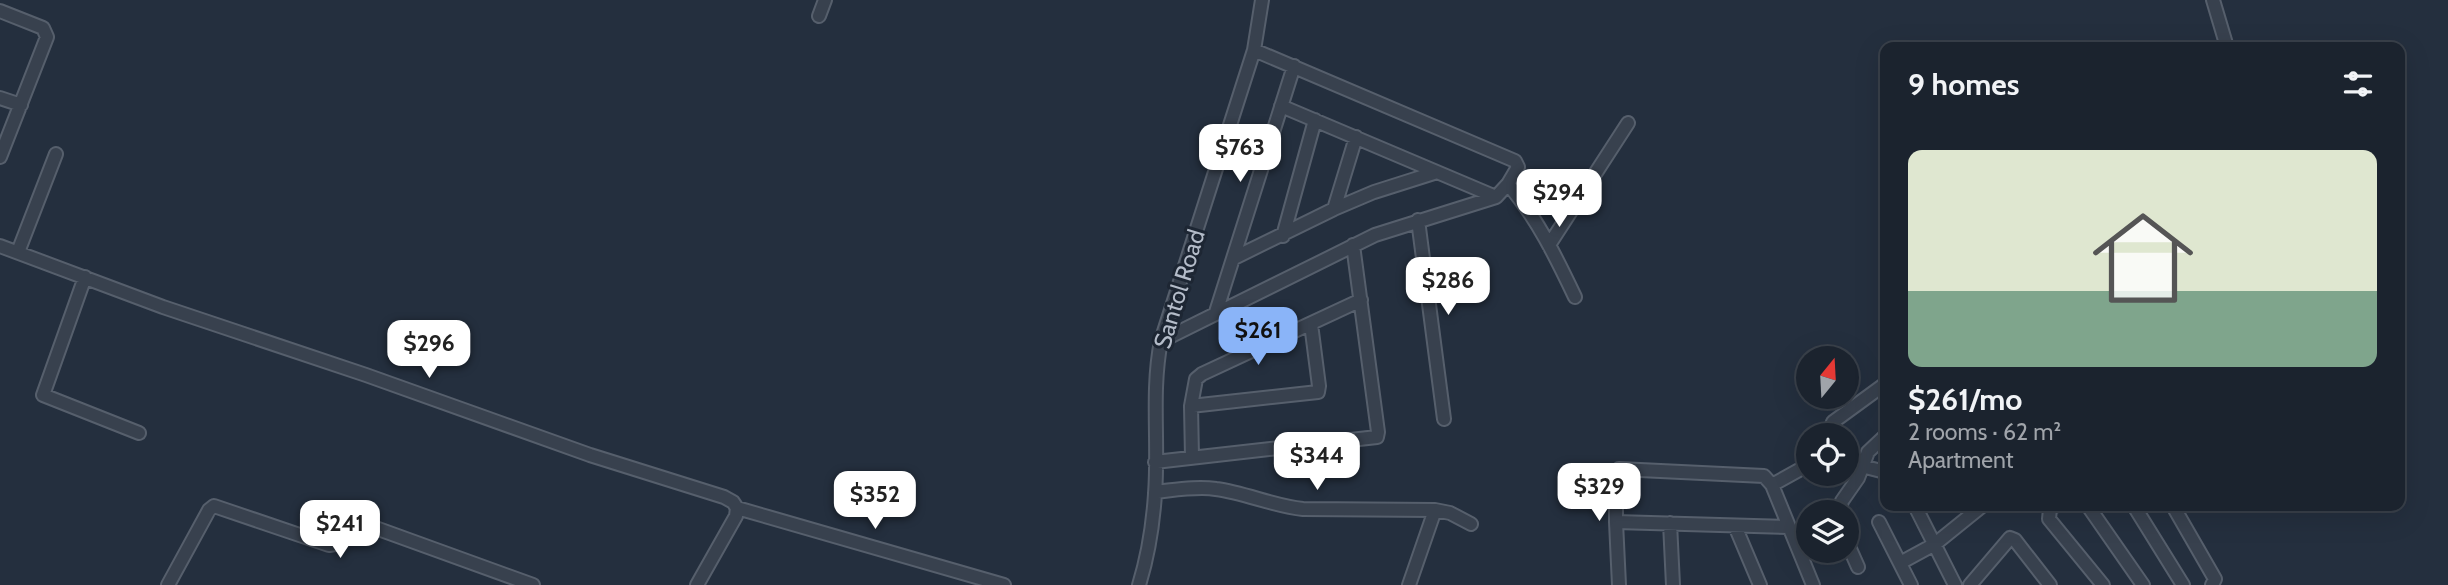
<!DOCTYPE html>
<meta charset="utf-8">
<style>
:root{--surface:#1b232e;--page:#282f3a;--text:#f1f3f6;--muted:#a0a4aa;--line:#39404a;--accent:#8ab4f8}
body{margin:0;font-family:Cabin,sans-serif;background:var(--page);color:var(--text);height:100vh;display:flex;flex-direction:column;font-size:26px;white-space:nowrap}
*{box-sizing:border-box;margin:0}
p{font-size:23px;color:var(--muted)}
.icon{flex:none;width:38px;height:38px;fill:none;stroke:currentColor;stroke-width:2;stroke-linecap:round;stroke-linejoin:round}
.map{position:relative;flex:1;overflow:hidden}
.details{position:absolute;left:1880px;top:42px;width:525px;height:469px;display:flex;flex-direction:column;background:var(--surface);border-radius:14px;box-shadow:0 7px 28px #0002,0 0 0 2px var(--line)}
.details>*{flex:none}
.needle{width:46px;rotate:18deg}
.fabs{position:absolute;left:1796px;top:346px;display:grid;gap:14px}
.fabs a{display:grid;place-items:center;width:63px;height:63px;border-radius:50%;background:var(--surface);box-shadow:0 7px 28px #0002,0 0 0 2px var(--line);font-size:35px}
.price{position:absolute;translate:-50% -60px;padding:0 16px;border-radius:14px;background:#fff;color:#222;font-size:23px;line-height:46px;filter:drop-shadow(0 2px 4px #0008)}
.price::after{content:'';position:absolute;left:50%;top:42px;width:21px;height:16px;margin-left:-10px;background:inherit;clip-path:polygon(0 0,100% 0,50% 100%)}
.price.current{background:var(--accent);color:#111}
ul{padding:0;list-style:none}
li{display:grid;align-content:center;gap:14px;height:371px;padding:0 28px}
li+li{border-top:2px solid var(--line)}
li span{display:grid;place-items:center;height:217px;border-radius:14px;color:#555}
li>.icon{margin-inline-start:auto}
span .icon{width:126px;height:126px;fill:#fffc;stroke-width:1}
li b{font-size:30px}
h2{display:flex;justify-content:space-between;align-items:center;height:84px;padding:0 28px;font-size:30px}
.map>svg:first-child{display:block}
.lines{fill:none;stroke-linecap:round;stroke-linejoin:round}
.minor-casing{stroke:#565f6c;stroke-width:16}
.minor{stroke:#38414e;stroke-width:12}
.labels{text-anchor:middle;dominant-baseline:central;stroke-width:6;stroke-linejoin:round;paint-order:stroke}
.street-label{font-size:24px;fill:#b4bcc9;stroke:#1d2633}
</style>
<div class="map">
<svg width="2448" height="585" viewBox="0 0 2448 585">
<rect width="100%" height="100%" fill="#242f3e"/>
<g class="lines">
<defs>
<path id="minor" d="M2213,0L2227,47
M0,11L43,28L47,37L0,157
M819,16L825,0
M0,98L21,105
M1281,106L1496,197
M1508,184C1537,218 1556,257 1575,297
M1334,209L1356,137
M1418,220L1444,419
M1283,236L1315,120
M1549,245L1628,123
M0,246L163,307L366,375L590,455L724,497L733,502L737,508L736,516L697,585
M18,252L56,154
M1234,258L1334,209L1374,192L1437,172
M85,277L43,395L139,433
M1216,312L1294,66
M1161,341L1375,235L1496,197L1508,184L1518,167L1515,161L1254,50
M1191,406L1318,392L1319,386L1311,324
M1829,436L1833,422L1885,384
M1192,457L1191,406L1196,379L1202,374L1361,300
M1155,462L1377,437L1378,432L1353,245
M1846,462L1885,472
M1772,485L1808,465
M1155,492C1175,490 1197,486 1216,489C1246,493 1273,506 1303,509L1435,510L1450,513L1471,524
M1915,506L1955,585
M2055,506L2050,509L2049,519L2103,585
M2088,506L2143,585
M2134,506L2183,585
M2173,506L2215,579L2212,585
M737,508L1004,585
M1839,513L1842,501L1858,478L1868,452L1885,436
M1616,522L1788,527
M1879,522L1911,585
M1670,523L1673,585
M1735,526L1760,585
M1846,540L1858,567
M1900,563L1935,544L1982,506
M168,585L209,510L214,506L329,545L335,544L348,523L359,522L533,585
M1139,585C1148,556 1153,524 1155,494C1159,442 1151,392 1161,341L1254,50L1262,0
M1409,585L1435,510
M1619,585L1616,522V472L1619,469L1764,476L1772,485L1813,585
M1970,585L2010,538L2015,540L2050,585"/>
</defs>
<use href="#minor" class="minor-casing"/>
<use href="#minor" class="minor"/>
</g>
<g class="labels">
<g class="street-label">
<text transform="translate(1179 289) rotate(-73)">Santol Road</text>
</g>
</g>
</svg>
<div class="fabs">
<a><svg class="needle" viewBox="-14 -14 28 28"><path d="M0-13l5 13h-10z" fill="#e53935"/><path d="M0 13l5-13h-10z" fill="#a0a4aa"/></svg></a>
<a><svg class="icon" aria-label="locate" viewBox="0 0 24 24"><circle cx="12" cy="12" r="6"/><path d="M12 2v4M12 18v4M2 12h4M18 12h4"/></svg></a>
<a><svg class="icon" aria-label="layers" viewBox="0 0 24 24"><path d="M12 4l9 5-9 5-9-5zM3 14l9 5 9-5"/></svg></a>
</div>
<b class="price" style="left:1240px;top:184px">$763</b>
<b class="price" style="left:1559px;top:229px">$294</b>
<b class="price" style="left:1448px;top:317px">$286</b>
<b class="price current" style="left:1258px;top:367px">$261</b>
<b class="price" style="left:429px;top:380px">$296</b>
<b class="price" style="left:1317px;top:492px">$344</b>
<b class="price" style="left:1599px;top:523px">$329</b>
<b class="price" style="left:875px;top:531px">$352</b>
<b class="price" style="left:340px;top:560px">$241</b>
<section class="details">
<h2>9 homes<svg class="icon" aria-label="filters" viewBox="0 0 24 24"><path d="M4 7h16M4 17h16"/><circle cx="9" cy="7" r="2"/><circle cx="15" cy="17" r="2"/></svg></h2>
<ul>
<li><span style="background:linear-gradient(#dfe7d0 65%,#7fa58c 0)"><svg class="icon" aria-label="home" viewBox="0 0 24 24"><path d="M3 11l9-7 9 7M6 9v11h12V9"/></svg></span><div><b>$261/mo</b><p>2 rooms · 62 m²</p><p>Apartment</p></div></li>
</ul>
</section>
</div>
